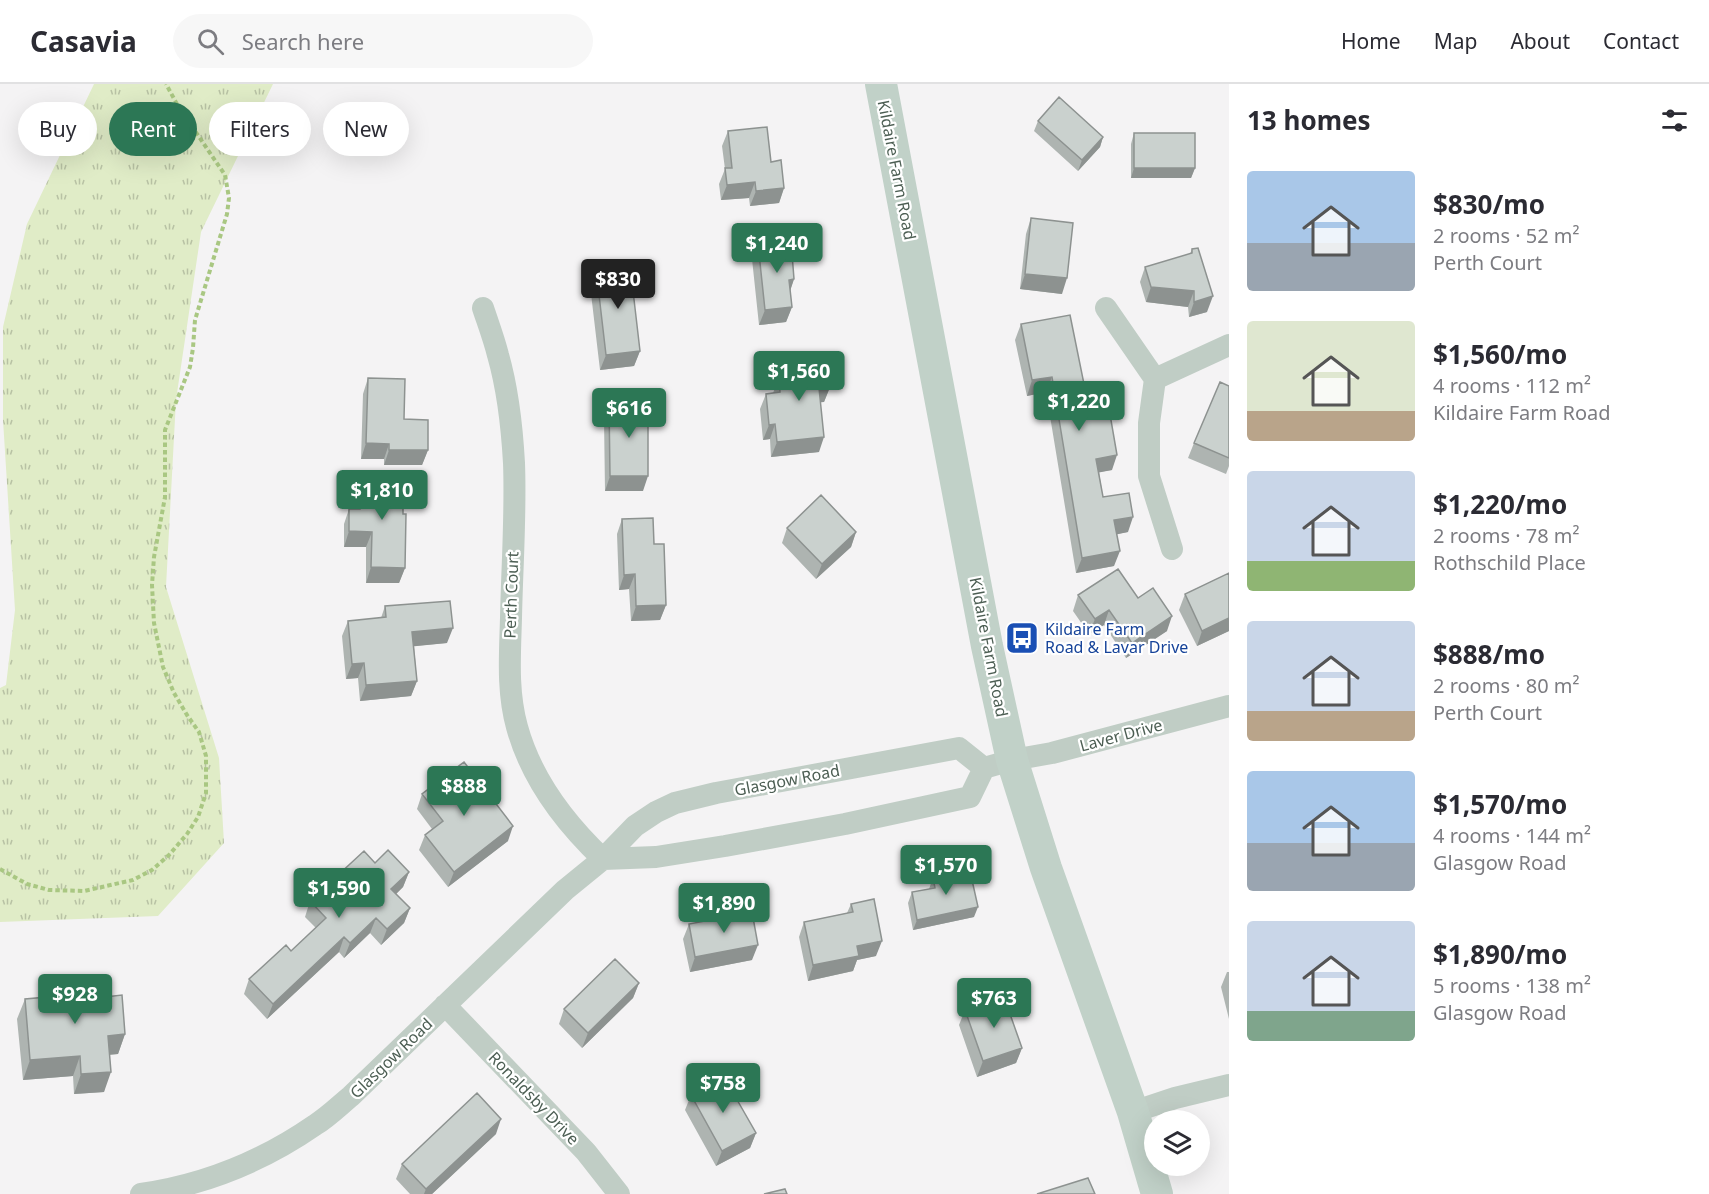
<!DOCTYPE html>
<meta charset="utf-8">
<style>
:root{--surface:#fff;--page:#f7f7f7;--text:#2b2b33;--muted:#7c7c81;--line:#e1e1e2;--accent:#2c7755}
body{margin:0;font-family:"Noto Sans",sans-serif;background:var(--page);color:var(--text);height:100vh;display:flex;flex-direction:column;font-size:22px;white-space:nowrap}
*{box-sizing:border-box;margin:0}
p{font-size:20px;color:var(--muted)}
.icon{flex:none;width:33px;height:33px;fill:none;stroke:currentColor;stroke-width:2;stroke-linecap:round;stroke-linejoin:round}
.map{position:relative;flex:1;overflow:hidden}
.panel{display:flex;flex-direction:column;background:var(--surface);width:480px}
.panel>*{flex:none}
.guide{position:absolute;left:18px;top:18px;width:570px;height:54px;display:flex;gap:12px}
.buttons{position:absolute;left:1144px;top:1026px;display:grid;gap:12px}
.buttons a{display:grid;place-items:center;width:66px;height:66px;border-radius:50%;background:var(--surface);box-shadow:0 6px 24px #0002;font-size:30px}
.price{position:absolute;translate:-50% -51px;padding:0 14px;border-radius:6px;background:var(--accent);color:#fff;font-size:20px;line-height:39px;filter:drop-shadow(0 2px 3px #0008)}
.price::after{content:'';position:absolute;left:50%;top:36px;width:18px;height:14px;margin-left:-9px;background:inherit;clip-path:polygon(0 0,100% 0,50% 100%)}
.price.active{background:#222;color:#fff}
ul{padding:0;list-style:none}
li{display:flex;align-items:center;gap:18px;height:150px;padding:0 18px}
li span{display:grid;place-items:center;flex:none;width:168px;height:120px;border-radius:6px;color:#555}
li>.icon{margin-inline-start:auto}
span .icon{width:72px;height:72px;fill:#fffc;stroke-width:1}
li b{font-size:26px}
h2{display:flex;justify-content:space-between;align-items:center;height:72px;padding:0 18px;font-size:26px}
.chip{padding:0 21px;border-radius:27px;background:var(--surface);box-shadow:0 6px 24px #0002;font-size:21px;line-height:54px}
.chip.active{background:var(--accent);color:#fff}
header{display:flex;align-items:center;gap:36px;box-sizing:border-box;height:84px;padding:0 30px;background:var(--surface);border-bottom:2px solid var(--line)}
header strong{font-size:28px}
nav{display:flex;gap:33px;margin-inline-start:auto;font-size:21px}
.search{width:420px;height:54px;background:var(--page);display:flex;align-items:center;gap:15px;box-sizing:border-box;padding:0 21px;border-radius:33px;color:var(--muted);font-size:22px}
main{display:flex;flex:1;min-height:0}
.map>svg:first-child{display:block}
.grass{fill:url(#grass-tufts)}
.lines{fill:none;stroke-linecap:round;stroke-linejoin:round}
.path{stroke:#a9c782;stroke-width:4;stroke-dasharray:4.5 3;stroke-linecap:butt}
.street{stroke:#c0cdc5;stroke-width:22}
.secondary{stroke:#c1d1c8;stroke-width:32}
.wall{fill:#aeb4b1}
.shaded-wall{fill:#8d9290}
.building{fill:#cad1ce;stroke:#8d9290;stroke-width:1.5}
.labels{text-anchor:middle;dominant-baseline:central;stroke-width:4.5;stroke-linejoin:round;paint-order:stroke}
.street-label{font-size:16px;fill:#4c5e53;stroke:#fff}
.transit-label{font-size:16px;fill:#164399;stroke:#fff;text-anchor:start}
</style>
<header>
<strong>Casavia</strong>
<div class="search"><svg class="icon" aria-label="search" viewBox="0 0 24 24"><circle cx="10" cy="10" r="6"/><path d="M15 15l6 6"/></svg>Search here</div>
<nav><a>Home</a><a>Map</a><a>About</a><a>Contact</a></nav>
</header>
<main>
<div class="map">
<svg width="1229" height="1110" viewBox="0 0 1229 1110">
<defs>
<pattern id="grass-tufts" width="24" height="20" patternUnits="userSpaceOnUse" patternTransform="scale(1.5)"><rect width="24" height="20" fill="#e0ecc7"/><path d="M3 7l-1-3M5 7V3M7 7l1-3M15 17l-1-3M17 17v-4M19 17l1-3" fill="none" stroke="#b8c2a4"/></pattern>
</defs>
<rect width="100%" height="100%" fill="#f4f3f4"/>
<path class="grass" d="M94,0H273L201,148L176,316L166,503L219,674L224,759L158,832L0,838V604L6,601L15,526L3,336V243L27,140Z"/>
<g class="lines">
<path class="path" d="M0,785L27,800L49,806L84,807L133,796L152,786L169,771L187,750L198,733L206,709V672L199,648L187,631L174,609L163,583L154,539L152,501L154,473L165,413V346L190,283L193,264L195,236L227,130L229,114L225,91L178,22L166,0"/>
<path class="street" d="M483,224C488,239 494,255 498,271C508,306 512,343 514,379C516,431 512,483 511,534C510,571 507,607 517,643C531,694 565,739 603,775
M1106,224L1155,295
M1172,465L1149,392V339L1155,295L1229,261
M603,775L656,773L725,762L845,740L970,713L984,684L1012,676L1052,669L1229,622
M445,921L586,1068L619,1110
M1133,1028L1175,1014L1229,1001
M141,1110C204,1101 263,1077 315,1041C328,1033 339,1022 351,1012L565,806L603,775L635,742L656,728L675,719L716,709L959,664L984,684"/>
<path class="secondary" d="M881,0L987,562L1012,676L1046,784L1133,1028L1157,1110"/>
</g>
<path class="wall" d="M1038,37L1103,53L1100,63L1078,87L1034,47Z
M728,47L771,78L784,104L779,119L750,122L749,114L721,116L719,100L725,85L722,62Z
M1134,49L1195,84L1191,94H1131V60Z
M1031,134L1062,210L1020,205L1026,150Z
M758,160L794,195L790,207L792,223L786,238L759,241L752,175Z
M1192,165L1207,228L1189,233L1188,223L1146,218L1140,198L1145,183L1190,170Z
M596,185L640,267L634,282L600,286L590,201Z
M1021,240L1086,310L1112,386L1099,388L1103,413L1128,448L1117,450L1114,482L1076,489L1046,308L1027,312L1015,256Z
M791,279L830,303L824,318H820L819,368L771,373L770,355L763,356L760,325L766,310L773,309L779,294H786Z
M368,294L404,335L428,366L422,381H384V375H361L363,310Z
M1229,302V382L1226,390L1188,374L1194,359Z
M609,319L643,407H605L604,334Z
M360,396L403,430L405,484L399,499H366V463H344V440L349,425H354L355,411Z
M622,435L654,460L666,521L660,536L631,537L629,505L619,506L617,450Z
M787,444L856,448L851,463L816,495L782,459Z
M1229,489V547L1197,562L1179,526L1185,510Z
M1078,511L1167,547L1126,574L1104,541L1089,550L1073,527Z
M385,522L447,559L414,562L417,597L411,612L360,617L358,594L346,595L342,552L348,537L381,534Z
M422,710L508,757L448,803L419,766L425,751L432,745L417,725Z
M375,779L409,788L403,803L396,810L410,824L404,839L381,861L370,849L344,874L339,868L267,935L244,910L249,895L291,867L316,844L305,833L310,817Z
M933,794L974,833L913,846L908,819L912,808L929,805Z
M851,820L876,872L857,876L853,887L808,897L799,853L804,838L847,829Z
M689,840L752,876L690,888L683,855Z
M1227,888H1229V935L1221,903Z
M639,899L633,914L582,964L559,940L564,925Z
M46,903L125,950L118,970L110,971L104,1008L74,1010L73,992L23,996L17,935L25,915L42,914Z
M965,926L1022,964L1016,979L977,993L959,941Z
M691,1011L756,1049L750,1064L716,1082L685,1026Z
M496,1050L432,1110H410L396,1095L402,1080Z"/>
<path class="shaded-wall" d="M1103,53L1100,63L1078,87L1082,76Z
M1134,84H1195L1191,94H1131Z
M755,98L749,114L721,116L727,101Z
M784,104L779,119L750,122L756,107Z
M1025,190L1067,194L1062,210L1020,205Z
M794,195L789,210V196Z
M1151,203L1194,207L1188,223L1146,218Z
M1213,212L1207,228L1189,233L1194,218Z
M792,223L786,238L759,241L765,226Z
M640,267L634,282L600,286L606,271Z
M1052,293L1046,308L1027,312L1032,296Z
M830,303L824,318L813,319L819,304Z
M775,340L770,355L763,356L769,341Z
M824,353L819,368L771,373L777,358Z
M366,359L389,360L384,375H361Z
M389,366H428L422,381H384Z
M1117,371L1112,386L1091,390L1096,375Z
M610,392H648L643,407H605Z
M1133,433L1128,448L1109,452L1114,436Z
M349,447L372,448L366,463H344Z
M856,448L851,463L816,495L822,480Z
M1120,467L1114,482L1076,489L1082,474Z
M371,483L405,484L399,499H366Z
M635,490L629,505L619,506L624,491Z
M666,521L660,536L631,537L636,522Z
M1109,526L1104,541L1089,550L1095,535Z
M1172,532L1167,547L1126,574L1132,559Z
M1229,534V547L1197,562L1202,547Z
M453,544L447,559L407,563L412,548Z
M364,579L358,594L346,595L352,580Z
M417,597L411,612L360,617L366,601Z
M513,742L508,757L448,803L454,788Z
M409,788L403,803L386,820L391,805Z
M978,823L974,833L913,846L917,836Z
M410,824L404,839L381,861L387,845Z
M376,834L370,849L344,874L350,859Z
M344,853L339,868L267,935L273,920Z
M882,857L876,872L857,876L853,887L808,897L813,881L857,862Z
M758,861L752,876L690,888L695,873Z
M639,899L633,914L582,964L588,949Z
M125,950L118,970L101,971L108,952Z
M1022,964L1016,979L977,993L983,977Z
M80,972L73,992L23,996L30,976Z
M111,988L104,1008L74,1010L81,990Z
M501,1035L496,1050L432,1110H424L426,1105Z
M756,1049L750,1064L716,1082L722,1067Z"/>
<path class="building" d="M1059,13L1103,53L1082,76L1038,37Z
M767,43L771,78L781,76L784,104L756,107L755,98L727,101L725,84H732L728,47Z
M1134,49H1195V84H1134Z
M1031,134L1073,139L1067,194L1025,190Z
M791,157L794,195L789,196L792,223L765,226L758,160Z
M1198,164L1213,212L1194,218V207L1151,203L1145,183L1192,169V165Z
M630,181L640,267L606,271L596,185Z
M1070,231L1086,310L1106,307L1117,371L1096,375L1103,413L1129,409L1133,433L1114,436L1120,467L1082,474L1052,293L1032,296L1021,240Z
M827,275L830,303L819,304L824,353L777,358L775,340L769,341L766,310L780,308L779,294L792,293L791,279Z
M368,294L405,295L404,335L428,336V366H389V360L366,359Z
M1220,298L1229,302V374L1194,359Z
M648,318V392H610L609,319Z
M360,396H403V430H406L405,484L371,483L372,448L349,447V425H360Z
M821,411L856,448L822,480L787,444Z
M653,434L654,460H664L666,521L636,522L635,490L624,491L622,435Z
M1118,485L1138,514L1153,504L1172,532L1132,559L1109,526L1095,535L1078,511Z
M1229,489V534L1202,547L1185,510Z
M450,517L453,544L412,548L417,597L366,601L364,579L352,580L348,537L386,533L385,522Z
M464,678L513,742L454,788L425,751L443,737L422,710Z
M388,766L409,788L391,805L410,824L387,845L376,834L350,859L344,853L273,920L249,895L286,861L291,867L326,834L310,817L364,767L375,779Z
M970,787L978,823L917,836L912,808L935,804L933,794Z
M874,815L882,857L857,862L859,872L813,881L804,838L853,828L851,820Z
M752,828L758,861L695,873L689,840Z
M615,875L639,899L588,949L564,925Z
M104,898L105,913L122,911L125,950L108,952L111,988L81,990L80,972L30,976L25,915L47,913L46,903Z
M1004,913L1022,964L983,977L965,926Z
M724,993L756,1049L722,1067L691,1011Z
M477,1009L501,1035L426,1105L402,1080Z
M1088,1094L1095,1110H1037Z
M785,1105L787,1110H764Z"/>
<defs>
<symbol id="bus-square" viewBox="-11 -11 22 22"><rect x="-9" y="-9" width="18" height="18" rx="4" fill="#1a4fb4" stroke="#fff"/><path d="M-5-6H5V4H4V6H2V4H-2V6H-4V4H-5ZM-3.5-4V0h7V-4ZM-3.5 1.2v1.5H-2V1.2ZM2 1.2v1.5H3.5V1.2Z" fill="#fff"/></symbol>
</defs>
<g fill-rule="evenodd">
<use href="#bus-square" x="1003" y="535" width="38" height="38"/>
</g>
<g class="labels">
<g class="street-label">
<text transform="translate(897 86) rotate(79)">Kildaire Farm Road</text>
<text transform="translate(511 511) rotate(-88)">Perth Court</text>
<text transform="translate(989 563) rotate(79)">Kildaire Farm Road</text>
<text transform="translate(1121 651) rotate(-15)">Laver Drive</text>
<text transform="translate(787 696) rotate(-11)">Glasgow Road</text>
<text transform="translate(391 974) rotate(-44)">Glasgow Road</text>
<text transform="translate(534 1014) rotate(46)">Ronaldsby Drive</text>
</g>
<g class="transit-label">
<text x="1045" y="545">Kildaire Farm<tspan x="1045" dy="18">Road &amp; Lavar Drive</tspan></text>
</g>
</g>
</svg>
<div class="buttons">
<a><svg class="icon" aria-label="layers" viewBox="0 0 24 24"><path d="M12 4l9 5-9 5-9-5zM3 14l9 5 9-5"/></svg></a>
</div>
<b class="price" style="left:777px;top:190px">$1,240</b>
<b class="price active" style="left:618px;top:226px">$830</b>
<b class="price" style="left:799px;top:318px">$1,560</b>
<b class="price" style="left:1079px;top:348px">$1,220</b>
<b class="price" style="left:629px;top:355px">$616</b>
<b class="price" style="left:382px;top:437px">$1,810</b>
<b class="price" style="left:464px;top:733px">$888</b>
<b class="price" style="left:946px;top:812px">$1,570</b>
<b class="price" style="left:339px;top:835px">$1,590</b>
<b class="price" style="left:724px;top:850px">$1,890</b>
<b class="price" style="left:75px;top:941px">$928</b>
<b class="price" style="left:994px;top:945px">$763</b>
<b class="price" style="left:723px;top:1030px">$758</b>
<div class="guide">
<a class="chip">Buy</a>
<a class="chip active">Rent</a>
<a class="chip">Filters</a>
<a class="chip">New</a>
</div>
</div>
<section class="panel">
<h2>13 homes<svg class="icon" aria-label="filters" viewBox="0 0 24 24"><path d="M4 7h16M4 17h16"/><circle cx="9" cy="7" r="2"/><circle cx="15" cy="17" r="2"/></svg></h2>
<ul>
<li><span style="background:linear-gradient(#a9c7e8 60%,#9aa5b1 0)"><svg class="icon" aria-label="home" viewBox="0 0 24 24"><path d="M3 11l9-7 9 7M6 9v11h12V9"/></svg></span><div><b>$830/mo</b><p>2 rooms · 52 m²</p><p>Perth Court</p></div></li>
<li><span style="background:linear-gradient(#dfe7d0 75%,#b9a48a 0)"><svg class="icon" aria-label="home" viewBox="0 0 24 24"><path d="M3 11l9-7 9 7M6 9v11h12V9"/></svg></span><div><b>$1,560/mo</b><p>4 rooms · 112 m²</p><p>Kildaire Farm Road</p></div></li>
<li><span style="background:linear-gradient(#c9d6e8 75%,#8fb573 0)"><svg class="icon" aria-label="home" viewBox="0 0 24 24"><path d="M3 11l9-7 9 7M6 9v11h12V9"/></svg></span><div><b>$1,220/mo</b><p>2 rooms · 78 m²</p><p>Rothschild Place</p></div></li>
<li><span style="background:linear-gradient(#c9d6e8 75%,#b9a48a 0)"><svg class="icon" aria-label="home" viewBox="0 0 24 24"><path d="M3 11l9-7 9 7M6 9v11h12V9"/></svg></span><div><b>$888/mo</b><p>2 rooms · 80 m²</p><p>Perth Court</p></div></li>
<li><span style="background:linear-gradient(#a9c7e8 60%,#9aa5b1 0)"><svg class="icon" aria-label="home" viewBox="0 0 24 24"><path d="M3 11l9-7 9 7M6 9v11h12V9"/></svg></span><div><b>$1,570/mo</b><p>4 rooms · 144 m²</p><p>Glasgow Road</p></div></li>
<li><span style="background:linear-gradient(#c9d6e8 75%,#7fa58c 0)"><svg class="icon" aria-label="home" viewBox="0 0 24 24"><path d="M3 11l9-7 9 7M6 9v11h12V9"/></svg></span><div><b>$1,890/mo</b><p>5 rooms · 138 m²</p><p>Glasgow Road</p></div></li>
</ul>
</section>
</main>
